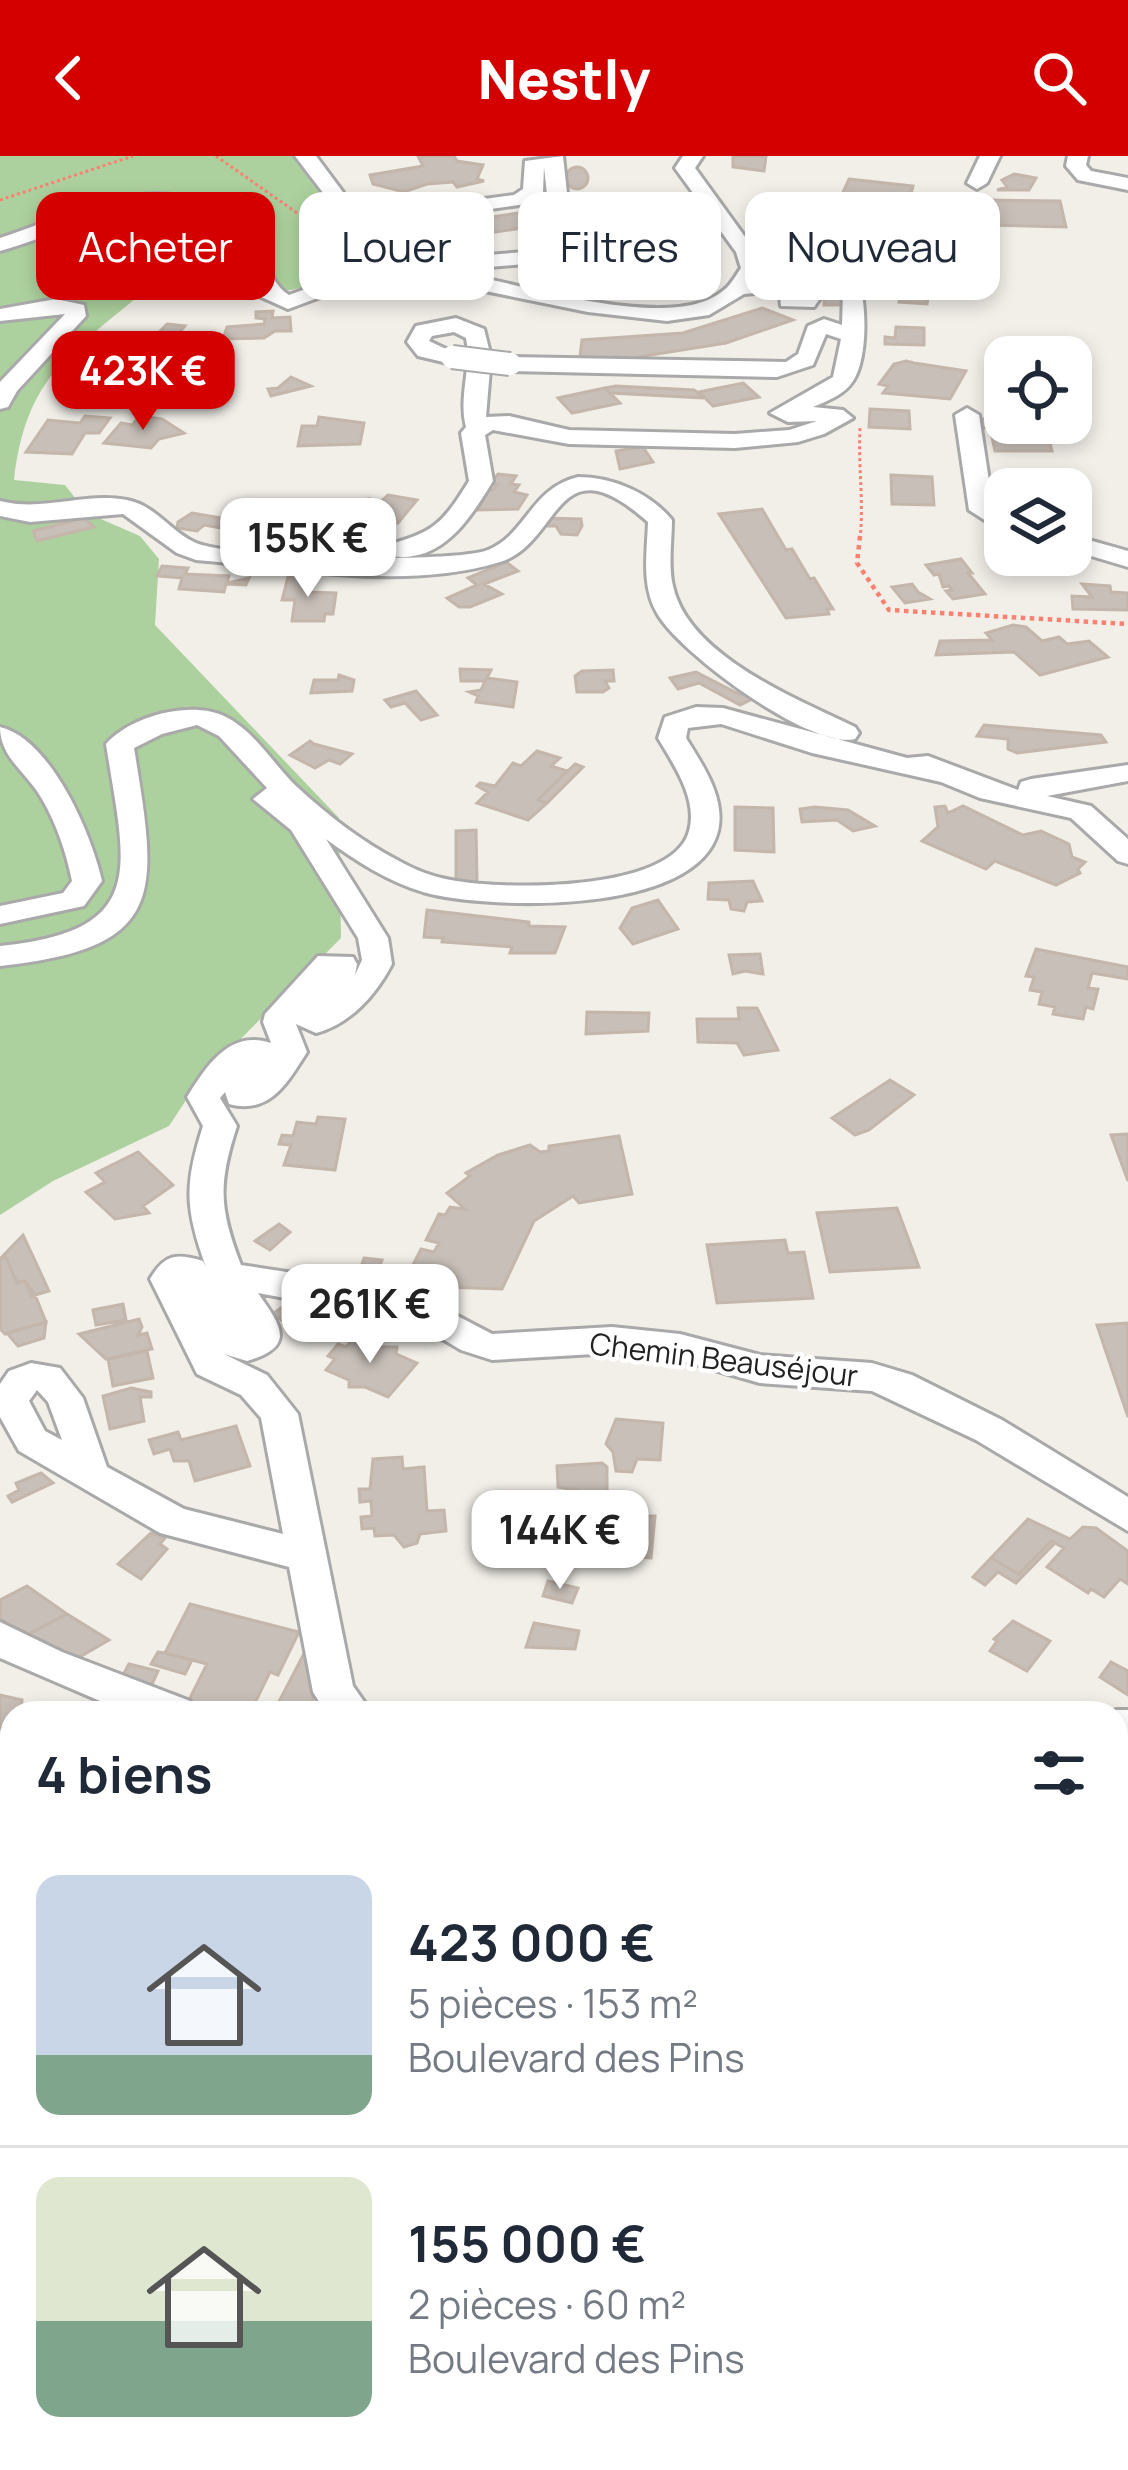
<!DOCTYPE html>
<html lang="fr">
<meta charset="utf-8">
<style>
:root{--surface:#fff;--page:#f6f6f7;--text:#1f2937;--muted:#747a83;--line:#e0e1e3;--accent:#d40000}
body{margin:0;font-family:Manrope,sans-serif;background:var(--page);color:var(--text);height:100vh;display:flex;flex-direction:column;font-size:45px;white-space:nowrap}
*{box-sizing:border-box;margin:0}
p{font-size:39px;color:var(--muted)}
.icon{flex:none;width:66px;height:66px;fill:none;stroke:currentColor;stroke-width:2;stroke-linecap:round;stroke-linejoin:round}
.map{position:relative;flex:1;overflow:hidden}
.details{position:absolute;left:0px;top:1545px;width:1128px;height:771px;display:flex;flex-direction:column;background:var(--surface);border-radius:36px 36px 0 0;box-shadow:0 6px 18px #0003}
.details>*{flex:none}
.banner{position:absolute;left:36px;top:36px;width:1056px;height:108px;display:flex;gap:24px}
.tools{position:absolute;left:984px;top:180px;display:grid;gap:24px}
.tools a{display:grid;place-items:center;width:108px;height:108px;border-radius:24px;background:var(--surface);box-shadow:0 6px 18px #0003;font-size:60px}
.price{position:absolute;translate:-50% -102px;padding:0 27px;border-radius:24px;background:#fff;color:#222;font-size:39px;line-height:78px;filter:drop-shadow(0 3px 6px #0008)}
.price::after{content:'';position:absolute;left:50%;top:72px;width:36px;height:27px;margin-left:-18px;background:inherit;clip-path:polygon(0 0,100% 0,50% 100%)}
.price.on{background:var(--accent);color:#fff}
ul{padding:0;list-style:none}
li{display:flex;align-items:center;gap:36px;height:300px;padding:0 36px}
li+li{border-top:3px solid var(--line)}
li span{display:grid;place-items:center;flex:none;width:336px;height:240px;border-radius:24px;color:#555}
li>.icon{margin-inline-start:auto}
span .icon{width:144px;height:144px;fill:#fffc;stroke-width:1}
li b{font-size:51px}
h2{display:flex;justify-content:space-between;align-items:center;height:144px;padding:0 36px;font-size:51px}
.tag{padding:0 42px;border-radius:24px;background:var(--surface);box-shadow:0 6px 18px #0003;font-size:42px;line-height:108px}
.tag.on{background:var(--accent);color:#fff}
header{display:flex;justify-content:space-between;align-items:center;height:156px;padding:0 36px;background:var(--accent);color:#fff;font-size:54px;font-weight:800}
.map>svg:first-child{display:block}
.grass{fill:#cdebb0}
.forest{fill:#add19e}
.park{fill:#c8facc}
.building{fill:#c7bfb8;stroke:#c4b6ab;stroke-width:3}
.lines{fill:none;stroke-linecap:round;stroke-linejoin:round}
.minor-casing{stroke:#a9a9a9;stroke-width:6}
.path-far2{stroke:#fa8072;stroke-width:3;stroke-dasharray:3 3;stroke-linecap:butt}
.path-far1{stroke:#fa8072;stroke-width:4.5;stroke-dasharray:4.5 4.5;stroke-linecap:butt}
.path{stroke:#fa8072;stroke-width:8;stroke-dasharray:8 8;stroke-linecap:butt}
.minor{fill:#fff;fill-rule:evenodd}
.minor-bridge-casing{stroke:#a9a9a9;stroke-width:26;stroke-linecap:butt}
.minor-bridge{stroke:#fff;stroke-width:22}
.labels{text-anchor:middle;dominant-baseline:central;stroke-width:9;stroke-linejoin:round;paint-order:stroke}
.street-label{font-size:30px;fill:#222;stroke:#fff}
</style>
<header><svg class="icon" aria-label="back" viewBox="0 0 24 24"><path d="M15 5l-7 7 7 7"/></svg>Nestly<svg class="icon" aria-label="search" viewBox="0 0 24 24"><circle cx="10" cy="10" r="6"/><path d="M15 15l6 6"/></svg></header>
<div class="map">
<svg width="1128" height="2314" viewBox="0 0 1128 2314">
<rect width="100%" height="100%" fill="#f2efe9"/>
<path class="grass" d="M413,2304H645L644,2314H417Z"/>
<path class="forest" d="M0,0H316L337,56C389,60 453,47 479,99L258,140L141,138C68,199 26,222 14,324L65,329L87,357L140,380L159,403L155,469L339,662L341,782L198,926L169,970L53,1025L0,1059Z"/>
<path class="park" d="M1128,1857V2314H644L645,2304H1116V1860Z"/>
<path class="building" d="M418,0H454L457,5L483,9L477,23L484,25L457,31L453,26L427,28L404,36L373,28L370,19L423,10Z
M766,0L764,15L733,11V0Z
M566 22a11 11 0 1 1 22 0a11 11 0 1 1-22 0Z
M1014,18L1036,22L1029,34H997L1007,31L1002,24Z
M849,23L913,30L911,38L926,39L928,49L941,53L940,59L919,56L916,68L939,66L938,72L834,68L837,54H829L831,46L838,47Z
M987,44L1060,45L1066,71L982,69Z
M544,53L559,66L490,77L479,63Z
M675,89L688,92L682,97L704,102L686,116L641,107L657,92L669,95Z
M808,91L820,118L799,120L801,116L787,92Z
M855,102L883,104L878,107L880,122H863Z
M843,122L841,149H824L825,134L831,123Z
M906,126L922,131L920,142H928L927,148L899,146L900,135L890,134L888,129Z
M762,152L793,164L726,187L638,201L637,208L580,200L582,184L683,177Z
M273,155L272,162L290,161L291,175H275L264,182L223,183L227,171L264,168L265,163L256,162V156Z
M167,168L185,170L172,185L156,184L136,200Z
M896,171L924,172V189L885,188V181L895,182Z
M136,200L152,202L196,214L178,234L116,233L127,218H120L131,214Z
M906,205L914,207L966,215L950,243L883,237L888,230L879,228L894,208Z
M291,221L311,230L271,240L268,233L278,232Z
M743,227L759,241L713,250L699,236Z
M616,230L694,234L704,242L610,237L605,232Z
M605,232L620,247L572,257L558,242Z
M870,253L909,255L910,273L869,271Z
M1000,259H1005V267H1045L1052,295H995L990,272H982L980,263H1001Z
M85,260L110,262L99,277H85L72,298L26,296L48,264L80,267Z
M140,260L162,263L184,277L159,283L151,292L104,287L121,267L132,269Z
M319,261L364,267L360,288L298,290L302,270H317Z
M643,291L653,306L620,313L616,295Z
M498,318L516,320L511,328L519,329L514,336L527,339L518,353L478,354L489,334H493L496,329L490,328Z
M891,319L932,321L934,349L892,348Z
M388,339L417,344L398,367L361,368L355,387L334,388L342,368L353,361L354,345L369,343L368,348H378Z
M762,353L786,394L792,393L810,423L814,422L833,453H827L829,458L786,462L719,358Z
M192,357L268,370L261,379L204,369L197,375L177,372L178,366Z
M84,362L94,371L37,385L33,375Z
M545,362L581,363L582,370L577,379L561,378L556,370H545Z
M961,403L972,417H968L985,438L953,443L946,435L952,434L949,430L943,431L939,418L934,419L926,409Z
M506,406L518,415L484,428L502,438L470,451H459L447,442L477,429L468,422Z
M162,410L188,412L185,418L229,420L227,427L249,422L246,429L226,428L224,436L179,433L182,422L157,420Z
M289,417H309L306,436L336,437L333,458H325L324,465H292L295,444H282Z
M912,428L918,436L930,443L905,447L892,431Z
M1082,428L1110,430L1111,436L1128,437V454L1073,453L1072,440L1092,441Z
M1013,469L1026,471L1042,485L1059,481L1067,488L1089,485L1108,501L1040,519L1014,496L936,499L940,485L992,484L986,477Z
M460,513L491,514L487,522L517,526L513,551L476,546L478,540L469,536L481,534L485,525H461Z
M613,514L614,525H605L609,532L603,536H577L575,520L582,515Z
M696,516L737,537L754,542L740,549L699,527L678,533L670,522Z
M339,519L354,524L352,535L311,537L314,524H338Z
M416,535L437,559L421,564L405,547L391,551L385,544Z
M984,569L1101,579L1106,586L1017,597L1008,593V583L977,580Z
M310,585L314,588L352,598L340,608L329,604L315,612L290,599Z
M537,595L560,602L551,610L567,615L538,644L547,647L528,664L477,647L488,636L477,630L480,627L495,630L513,607L521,610Z
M575,608L583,611L547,647L538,644Z
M945,650L948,657L963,650L1023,679L1041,675L1069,688L1072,701L1085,706L1078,713L1080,717L1056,729L995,705L986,713L922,685L938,671L935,651Z
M735,651L773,652L774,696L735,694Z
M815,651L848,654L875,670L853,675L837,664L802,666L800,653Z
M476,674L477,726L456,724V675Z
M753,725L762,745L747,746L744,755L731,753L729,744L708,743L709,727Z
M658,744L678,773L633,788L620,772L632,752Z
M427,754L529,766V770L565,771L555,797H510L512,791L442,786L443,782L424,781Z
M1036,793L1128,811V823L1092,817L1088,832L1098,833L1093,853L1086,851L1083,863L1053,858L1055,851L1039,848L1042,836L1030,834L1034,821L1026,820Z
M760,798L763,818L745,815L733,818L729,799Z
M738,852H757L778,894L744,899L737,887L698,886L697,863H739Z
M587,856L649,857L648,875L586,878Z
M890,924L914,939L869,974L855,979L832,962Z
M318,961L345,963L335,1014L284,1009L291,989L279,988L282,979L293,980L297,966L316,968Z
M1128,978V1025L1111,979Z
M619,980L632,1038L579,1047L573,1040L534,1065L502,1133L441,1131L406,1123L421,1093L434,1096L439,1087L426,1084L439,1058L445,1059L450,1051L465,1053L447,1037L470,1020L466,1017L498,999L530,989L540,996L549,995V990Z
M138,996L173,1029L143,1050L149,1057L115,1063L86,1036L105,1026L96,1017Z
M897,1052L919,1111L830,1116L817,1057Z
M279,1068L290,1076L270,1094L255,1085Z
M23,1079L49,1135L32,1140L25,1125L17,1127L6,1102L0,1103Z
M785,1084L788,1097L804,1096L813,1142L717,1147L707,1089Z
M6,1102L17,1127L25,1125L35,1139L46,1166L5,1178L0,1173V1103Z
M364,1102L382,1104L368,1136L331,1130L330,1118L360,1114Z
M295,1143L317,1157L297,1174L272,1158Z
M123,1148L126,1164L96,1169L93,1154Z
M139,1163L142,1171L138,1179L147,1177L152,1193L106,1203L79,1178Z
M46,1166L44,1182L18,1190L7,1177Z
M1128,1167V1261L1097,1169Z
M355,1181L378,1191H397L396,1198L417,1207L388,1241L365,1231H349V1224L326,1214L335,1203L328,1200L338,1188L346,1191Z
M147,1195L153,1222L113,1230L108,1203Z
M131,1232L151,1236V1241H140L144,1265L110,1273L103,1240Z
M616,1263L663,1267L660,1304L637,1303L632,1316L616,1315L613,1296L606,1288Z
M236,1270L250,1310L195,1325L189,1305H174L170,1293L154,1298L149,1284L178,1276L181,1284Z
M402,1301L403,1313L424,1311L427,1355L444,1354L446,1375L420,1378L417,1387L404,1391L394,1379L375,1380L374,1372L362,1373L361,1361L372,1360L371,1345L360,1346L359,1333H370L373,1303Z
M602,1307L607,1311V1340L558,1331L557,1310Z
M41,1317L53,1327L12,1346L8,1340L19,1334L16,1327Z
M607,1344L639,1345L638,1360H655L651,1402L607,1399L609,1384L600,1383L601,1370L587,1369L588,1356L606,1358Z
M558,1346L577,1347L575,1353L583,1354L577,1388L560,1387Z
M1028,1363L1070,1383L1083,1371L1096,1372L1128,1395V1428L1120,1423L1104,1441L1091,1433L1088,1437L1047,1411L1064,1392L1051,1385L1019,1418L991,1402Z
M151,1377L165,1382L160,1388L167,1393L141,1423L118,1408Z
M1051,1385L1055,1387L1016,1427L998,1416L985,1429L973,1421L991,1402L1019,1418Z
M548,1425L578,1432L572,1447L543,1440Z
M27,1430L67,1458L25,1480L0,1462V1444Z
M190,1448L299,1476L278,1519L270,1516L250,1557H212L186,1550L207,1508L165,1497Z
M67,1458L109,1484L66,1509L25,1480Z
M1013,1465L1050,1485L1027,1515L990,1495L997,1485L994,1483Z
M534,1467L579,1475L575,1493L526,1491Z
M310,1486L316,1488L312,1557H273Z
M158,1496L165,1497L192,1504L185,1518L151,1508Z
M1111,1506L1128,1515V1539L1100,1521Z
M129,1508L158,1515L148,1537L117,1530Z
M0,1539L22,1544L21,1557H12V1572L0,1573Z
M1116,1623L1128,1625V1828L1116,1831Z
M231,2304H412L417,2314H223Z"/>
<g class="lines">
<defs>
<path id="minor" d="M295,0H316L351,47L409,53L514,39L523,33L525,5L563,0L567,37L590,63L586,55L591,45H627L642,75L637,85L537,107L443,115C510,122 670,181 724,134C731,129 736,119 741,112L736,96L675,12L683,0H703L695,12L756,96L761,112L753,126L764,110L752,85L762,76C800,72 799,110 800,139L816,117L802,82L830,74C866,89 874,194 853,225C844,239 827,245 813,251L843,254L853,262L824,278L798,286L735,292L569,288L493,274L485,279L493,325C469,364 440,411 386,399L383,394L386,389C434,377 443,367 469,325L461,277L466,271C458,241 472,212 466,182L454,176L432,180L429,185L463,201L452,208L418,200L407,186L416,170L456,162L484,173L491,201L486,261L509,260L569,274L735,278L789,274L817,265L788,266L770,257L833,221L841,183L826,178L813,209L777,221L510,215L499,208L510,201L786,206L798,198L808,170L824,163L842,169L843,136L836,119L814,151L781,150L778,120L766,136L744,138L709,159L667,165L588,156L436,125L432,121L443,115L377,120L288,153L259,140C253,125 251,109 242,96C181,4 79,74 0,95V82C82,55 169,4 244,72C264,91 268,127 289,139L374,108L537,95L622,75L619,68L609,73L578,74L547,38L544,11L543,36L526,48L409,65L337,55Z
M980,0H1000L987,27L977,33L967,27Z
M1068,0H1088L1086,9L1091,15L1128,22V34L1078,24L1066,10Z
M56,143L84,149L86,160L17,235L8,251L0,253V226L65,158L0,165V153Z
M967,252L979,259L993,351L1005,359V377L969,354L955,259Z
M578,321C613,321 650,337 672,364C672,385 668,410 673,430C688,500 797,543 855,571L859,577L855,583C811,594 679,497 657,457C641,430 647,396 648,366C554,283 562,387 500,406C405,435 293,412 196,404L177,397L123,358L30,366L0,360V345C44,356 84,336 127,344C157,350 170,376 196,387C232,402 452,408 488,394C527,378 530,333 578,321Z
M1071,379L1128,395V411L1071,394Z
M696,551L723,552L907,602L928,600L1018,634L1021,626L1031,623L1128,609V625L1047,640L1091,650L1128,683V708L1118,705L1071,662L980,642L941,626L812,597L721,568L688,572L686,582C702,608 726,642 718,675C697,760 487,754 423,736C387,725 356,705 326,683L388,782L392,808C376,839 350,868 316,877L296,868L307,896C287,927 270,959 229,948L225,936L220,942L237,970C218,1028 219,1052 241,1109L352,1126L425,1143L492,1178L612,1171L680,1178L760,1199L872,1207L912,1219L1002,1264L1128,1341V1375L976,1284L872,1235L760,1227L680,1204L612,1197L492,1204L461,1194L414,1166L258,1137C280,1169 298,1190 247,1205L224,1198L267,1219L298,1258L353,1530L372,1557H326L313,1536L289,1411L160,1377L19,1295L0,1261V1228L9,1215L31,1207L60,1212L83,1242L107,1311L184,1353L283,1378L261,1262L241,1239L197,1218L150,1123C165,1098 176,1097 203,1105L206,1111C185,1053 184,1029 203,970L187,941C207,909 230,873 271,887L263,866L265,858L318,800L353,801L357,808L355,819L362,804L358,782L291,674L253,643L267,632L219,580L197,569L162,578L134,592C158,738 168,792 0,810V790C151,775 125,711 106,588C130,560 191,544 224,560C254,574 273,608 296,630C326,658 362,686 399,705C415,714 433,721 451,724C500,734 673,737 689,675C698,643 674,609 658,582L665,561ZM37,1234L48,1246L62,1284L45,1275L29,1245Z
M0,571C51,583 92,679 102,725L84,750L0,768V750L63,737L72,725C66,696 57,669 42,643C26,615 0,602 0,571Z
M0,1466L62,1496L190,1545L196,1557H128L0,1502Z
M1116,1554H1128V1590H1116V1557H1108Z
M12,1661V1699L0,1700V1662Z
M97,2304H149L146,2314H94Z"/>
</defs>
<use href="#minor" class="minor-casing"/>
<path class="path-far2" d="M216,0L307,64L324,66
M0,44L133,0
M860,383C864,345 858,311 860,272"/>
<path class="path-far1" d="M860,380L857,407L889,454L1128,468"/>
<path class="path" d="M1116,2069L1128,2053
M1116,2216L1128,2224
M776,2314L787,2304"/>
<use href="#minor" class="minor"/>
<defs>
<path id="minor-bridge" d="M452,201L510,208"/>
</defs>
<use href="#minor-bridge" class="minor-bridge-casing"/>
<use href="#minor-bridge" class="minor-bridge"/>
</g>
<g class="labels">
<g class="street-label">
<text transform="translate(724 1203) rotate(7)">Chemin Beauséjour</text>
</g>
</g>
</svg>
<div class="tools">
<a><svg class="icon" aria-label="locate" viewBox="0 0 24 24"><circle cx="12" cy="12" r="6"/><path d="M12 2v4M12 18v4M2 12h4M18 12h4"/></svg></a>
<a><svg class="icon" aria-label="layers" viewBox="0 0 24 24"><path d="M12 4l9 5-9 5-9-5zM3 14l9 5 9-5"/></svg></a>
</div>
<b class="price on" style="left:143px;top:277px">423K €</b>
<b class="price" style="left:308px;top:444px">155K €</b>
<b class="price" style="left:370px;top:1210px">261K €</b>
<b class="price" style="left:560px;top:1436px">144K €</b>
<div class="banner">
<a class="tag on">Acheter</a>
<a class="tag">Louer</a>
<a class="tag">Filtres</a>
<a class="tag">Nouveau</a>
</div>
<section class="details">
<h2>4 biens<svg class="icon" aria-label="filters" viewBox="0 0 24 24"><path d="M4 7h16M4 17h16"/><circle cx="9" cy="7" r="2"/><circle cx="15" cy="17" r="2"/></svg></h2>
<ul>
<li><span style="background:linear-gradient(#c9d6e8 75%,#7fa58c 0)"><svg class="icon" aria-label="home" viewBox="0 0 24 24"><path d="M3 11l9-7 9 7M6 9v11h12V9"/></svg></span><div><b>423 000 €</b><p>5 pièces · 153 m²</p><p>Boulevard des Pins</p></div></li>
<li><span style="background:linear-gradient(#dfe7d0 60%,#7fa58c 0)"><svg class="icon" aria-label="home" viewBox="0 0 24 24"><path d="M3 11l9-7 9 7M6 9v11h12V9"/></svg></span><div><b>155 000 €</b><p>2 pièces · 60 m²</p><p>Boulevard des Pins</p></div></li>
</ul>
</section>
</div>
